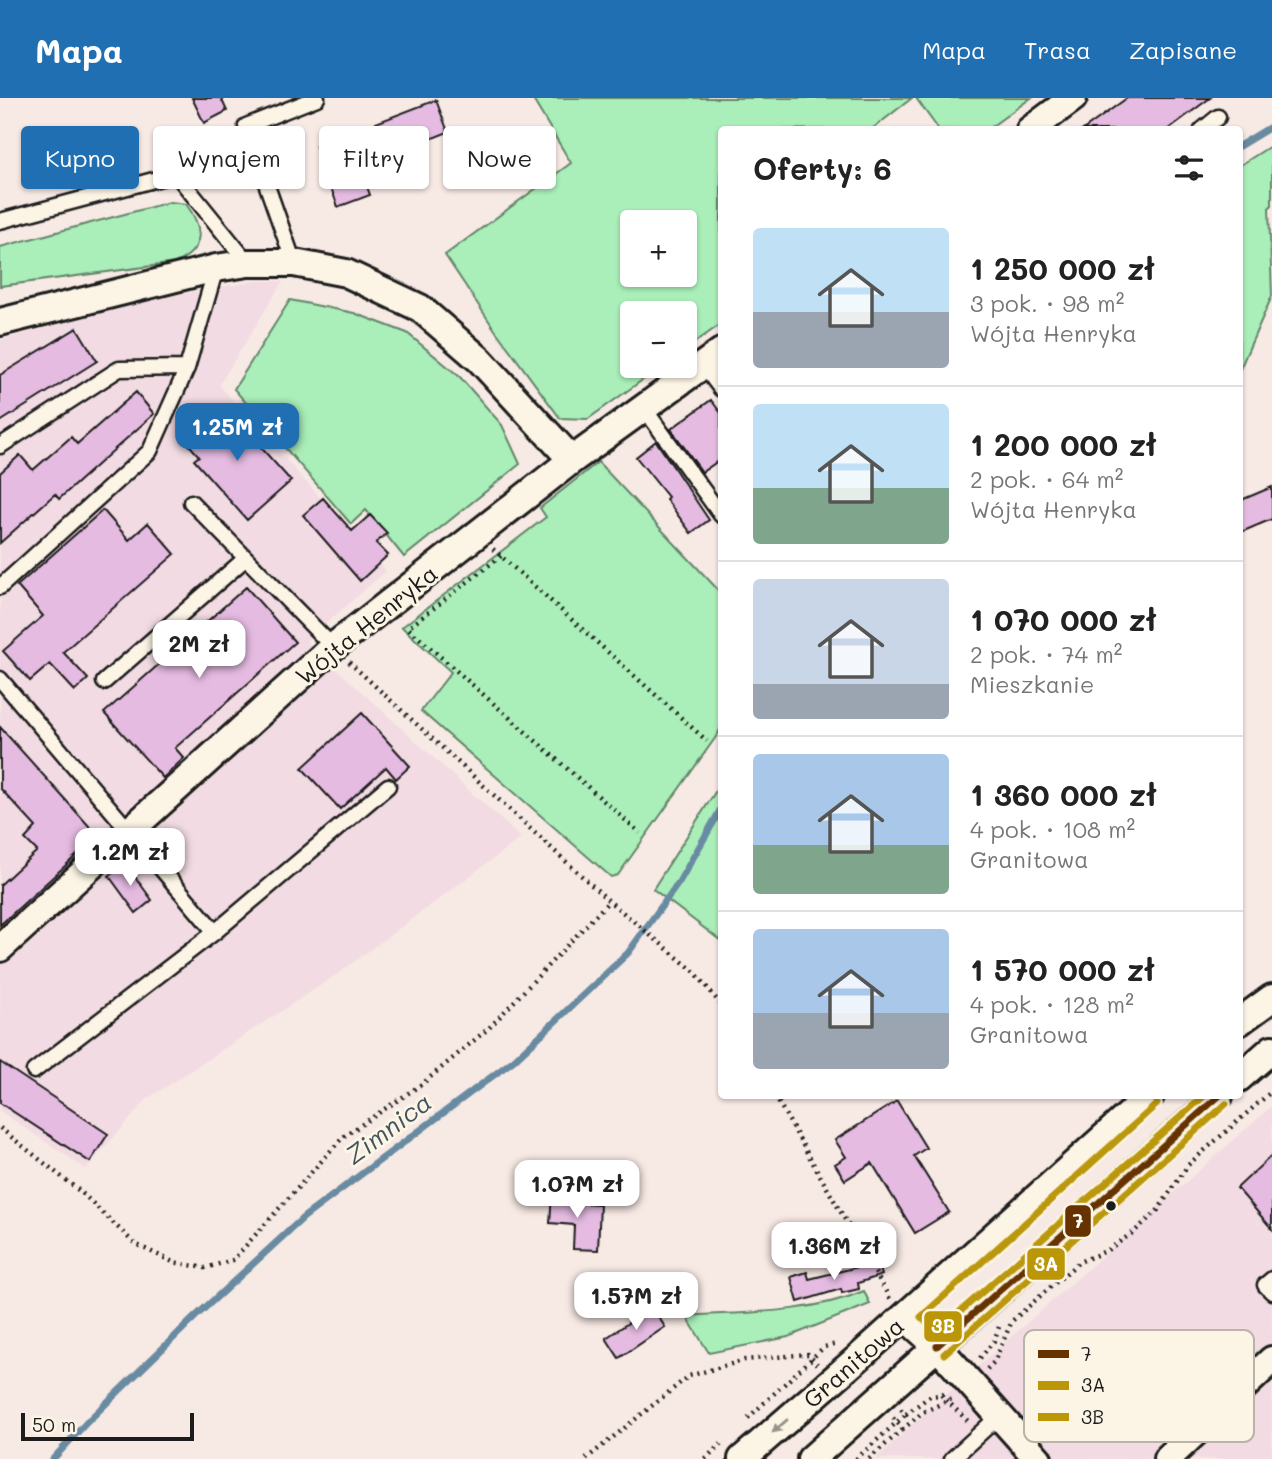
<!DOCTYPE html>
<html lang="pl">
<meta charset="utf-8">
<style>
:root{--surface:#fff;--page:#f6f6f6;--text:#222;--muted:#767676;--line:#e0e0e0;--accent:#1f6fb2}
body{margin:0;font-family:Mali,sans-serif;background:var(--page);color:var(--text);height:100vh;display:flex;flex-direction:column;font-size:26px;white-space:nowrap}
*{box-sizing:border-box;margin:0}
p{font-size:23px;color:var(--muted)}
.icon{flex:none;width:38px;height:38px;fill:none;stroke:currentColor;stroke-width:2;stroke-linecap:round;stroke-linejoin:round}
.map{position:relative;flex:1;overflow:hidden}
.side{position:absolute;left:718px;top:28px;width:525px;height:973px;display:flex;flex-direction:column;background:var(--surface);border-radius:7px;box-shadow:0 2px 5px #0004}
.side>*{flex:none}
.top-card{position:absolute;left:21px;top:28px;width:592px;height:63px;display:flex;gap:14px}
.buttons{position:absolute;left:620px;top:112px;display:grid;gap:14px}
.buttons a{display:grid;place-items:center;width:77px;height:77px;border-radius:7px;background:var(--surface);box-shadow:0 2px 5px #0004;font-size:35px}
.scale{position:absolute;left:21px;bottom:18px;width:173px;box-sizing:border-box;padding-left:7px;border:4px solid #1c1c1c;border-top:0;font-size:19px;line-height:24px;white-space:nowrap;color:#1c1c1c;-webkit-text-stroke:5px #fcf5e5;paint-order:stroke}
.price{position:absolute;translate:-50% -60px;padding:0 16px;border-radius:14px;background:#fff;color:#222;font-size:23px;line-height:46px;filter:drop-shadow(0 2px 4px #0008)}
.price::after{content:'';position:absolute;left:50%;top:42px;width:21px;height:16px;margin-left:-10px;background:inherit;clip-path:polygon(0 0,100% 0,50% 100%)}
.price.selected{background:var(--accent);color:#fff}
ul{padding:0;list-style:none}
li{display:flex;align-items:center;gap:21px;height:175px;padding:0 35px}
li+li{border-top:2px solid var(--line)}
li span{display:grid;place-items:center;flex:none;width:196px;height:140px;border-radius:7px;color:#555}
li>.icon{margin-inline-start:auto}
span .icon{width:84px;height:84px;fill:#fffc;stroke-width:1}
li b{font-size:30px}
h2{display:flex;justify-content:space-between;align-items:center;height:84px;padding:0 35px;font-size:30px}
.pill{padding:0 24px;border-radius:7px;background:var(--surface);box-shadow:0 2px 5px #0004;font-size:24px;line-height:63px}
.pill.selected{background:var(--accent);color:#fff}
header{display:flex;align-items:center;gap:42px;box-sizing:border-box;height:98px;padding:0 35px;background:var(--accent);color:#fff}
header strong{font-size:33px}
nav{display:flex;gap:38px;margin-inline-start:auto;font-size:24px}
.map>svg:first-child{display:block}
.built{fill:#f2dbe3}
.green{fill:#aaeeb9;stroke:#63856a;stroke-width:2;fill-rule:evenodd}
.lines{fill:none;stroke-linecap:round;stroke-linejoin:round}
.stream{stroke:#698ba2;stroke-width:7}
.building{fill:#e5bbe2;stroke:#1c1c1c;stroke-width:2}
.lane-casing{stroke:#1c1c1c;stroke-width:19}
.street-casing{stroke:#1c1c1c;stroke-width:32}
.path{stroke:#1c1c1c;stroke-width:4.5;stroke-dasharray:2 5;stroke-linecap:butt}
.lane{stroke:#fcf5e5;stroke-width:14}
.street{stroke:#fcf5e5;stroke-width:26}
.bus-1-casing{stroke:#fcf5e5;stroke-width:12}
.bus-2-casing{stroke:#fcf5e5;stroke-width:12}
.bus-3-casing{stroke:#fcf5e5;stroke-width:12}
.bus-1{stroke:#630;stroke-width:7}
.bus-2{stroke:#bb9708;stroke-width:7}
.bus-3{stroke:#bb9708;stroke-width:7}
.oneway{fill:#97938b}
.bus-dot{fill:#1c1c1c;stroke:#fcf5e5;stroke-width:2.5}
.labels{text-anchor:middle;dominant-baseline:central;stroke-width:6;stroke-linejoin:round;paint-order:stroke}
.street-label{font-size:24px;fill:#1c1c1c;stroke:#fcf5e5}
.water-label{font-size:26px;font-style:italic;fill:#42545f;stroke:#fcf5e5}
.key{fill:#fcf5e5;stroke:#b9b4a9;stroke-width:2}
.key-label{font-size:19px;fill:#1c1c1c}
.line-badge{stroke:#fcf5e5;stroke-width:2.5}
.badge-label{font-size:19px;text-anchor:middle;font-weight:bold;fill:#fff}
</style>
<header>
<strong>Mapa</strong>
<nav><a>Mapa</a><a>Trasa</a><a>Zapisane</a></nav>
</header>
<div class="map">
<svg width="1272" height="1361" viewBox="0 0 1272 1361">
<rect width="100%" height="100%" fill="#f7e9e4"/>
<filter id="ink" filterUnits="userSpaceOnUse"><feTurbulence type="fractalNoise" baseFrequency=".0143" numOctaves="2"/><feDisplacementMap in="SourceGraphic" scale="14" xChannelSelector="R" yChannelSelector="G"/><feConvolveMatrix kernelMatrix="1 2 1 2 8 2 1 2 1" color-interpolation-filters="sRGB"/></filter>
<g filter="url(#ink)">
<path class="built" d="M257,183H283L219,287L386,473L306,543L521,740L336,877L147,1001L86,1071L0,1013V242L164,199Z
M1272,1008V1361H876L911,1328Z"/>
<path class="green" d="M532,0H912L872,31L721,32V226L684,252V215H632V268H662L588,321L560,320L495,232L445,157L571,65ZM632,124H684V177H632Z
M916,0H1031L988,31L939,32Z
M1272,47V107L1269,110L1272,198L1239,273V68Z
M170,104L186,106C204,130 205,152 175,165L0,188V149Z
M290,202L354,215L407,235L460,279L502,327L520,366L404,459L366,412L351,426L234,291Z
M598,364L721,495V629L718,636L618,777L611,779L421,613L451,574L402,529L546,419L540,410Z
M721,685V843L653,791Z
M864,1193L870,1206L788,1239L709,1255L686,1218C745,1214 809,1216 864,1193Z"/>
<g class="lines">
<path class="stream" d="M1239,48L1272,28
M53,1361L87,1324L195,1219L304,1119L514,962L628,855L679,784L721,711"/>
</g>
<path class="building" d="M192,0H221L227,13L204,25Z
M1127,0H1210L1167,32H1083Z
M436,2L448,34L360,69L370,97L338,109L316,48Z
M77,230L97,263L0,324V277Z
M136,294L154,316L59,401L55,396L0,445V375L20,357L33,372L71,339L77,346Z
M711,302L721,315V361L702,374L671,331Z
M224,308L291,383L247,422L194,362L199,358L185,342Z
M656,343L709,422L691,435L666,401L668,399L636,359Z
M1272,389V421L1239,435V403Z
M323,400L352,433L370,417L387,435L376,445L388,457L360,483L303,417Z
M103,412L129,442L148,425L175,456L63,554L88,581L75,593L50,566L30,583L3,553L43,518L17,488Z
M246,489L295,544L175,650L184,660L163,680L104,615Z
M362,615L410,668L396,681L386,669L340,711L302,670Z
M0,629L98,738L0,827V787L37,753L25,741L36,729L0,690Z
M125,765L152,802L136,815L109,778Z
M0,964L108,1036L90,1064L0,1005Z
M897,1003L926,1050L914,1058L949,1114L915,1135L872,1065L845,1082L835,1066L846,1059L835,1042Z
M1272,1057V1131L1237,1090Z
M552,1095L576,1097L575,1105L600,1106L598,1152L573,1151L574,1127L550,1125Z
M878,1164L882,1177L858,1185L859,1191L842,1195L841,1191L798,1204L791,1179L807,1174L809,1181Z
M652,1209L665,1229L619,1260L606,1240Z"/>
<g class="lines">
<defs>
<path id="lane" d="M1202,32L1218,19
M0,123L176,76L248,165
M294,165L246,28L317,0
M703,267L721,291
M644,310L721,417
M0,348L119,271L187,270
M191,404L333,549
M0,489L150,353L187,270L216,170
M0,581L215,834
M104,584L246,460
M34,973L215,834L388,688
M1272,1181L1265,1187L1272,1194
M952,1361L999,1318"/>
<path id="street" d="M1030,32L1073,0
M0,224L216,170L248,165H294L346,175L420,210L480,262L572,362
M0,850L333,549L572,362L721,254
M1239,924L1272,900
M1239,980L1272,951
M905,1219L937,1248L1038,1361
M742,1361L857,1261L1150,998
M811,1361L1219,998
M1167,1361L1272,1262"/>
</defs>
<use href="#lane" class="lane-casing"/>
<use href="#street" class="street-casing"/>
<path class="path" d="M493,451L707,643
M501,458L408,530L640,735
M349,564L609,803L695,874L721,907
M775,998L890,1201
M0,1030L82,1095L135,1146L173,1164L205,1170L233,1162L343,1039L422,986L489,930L609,803
M980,1260L994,1243L1000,1226
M987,1271L994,1264L1012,1223L1079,1164L1106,1153L1134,1134L1158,1112L1188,1067L1272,993
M941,1297L968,1323
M901,1311L906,1316L930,1298L941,1297L946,1293
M748,1320L824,1249L837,1246
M893,1320L903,1331L923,1314L954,1300
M586,1361L689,1278L745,1262L808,1256L817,1266
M705,1361L721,1346
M856,1361L906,1316
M869,1361L903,1331"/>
<use href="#lane" class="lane"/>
<use href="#street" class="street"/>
<defs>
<path id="bus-1" d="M937,1248L1219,998"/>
<path id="bus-2" d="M944,1256L1226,1006"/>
<path id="bus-3" d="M1157,1006L921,1219L937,1234L1204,998"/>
</defs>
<use href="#bus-1" class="bus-1-casing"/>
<use href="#bus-2" class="bus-2-casing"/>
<use href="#bus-3" class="bus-3-casing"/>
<use href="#bus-1" class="bus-1"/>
<use href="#bus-2" class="bus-2"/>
<use href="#bus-3" class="bus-3"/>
</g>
<defs><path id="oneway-solid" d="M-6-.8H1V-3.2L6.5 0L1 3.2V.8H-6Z" transform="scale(1.75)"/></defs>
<use class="oneway" href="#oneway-solid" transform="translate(780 1328) rotate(139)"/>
</g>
<circle class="bus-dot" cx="1111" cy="1108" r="6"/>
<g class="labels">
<g class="street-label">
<text transform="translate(366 526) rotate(-39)">Wójta Henryka</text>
<text transform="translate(853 1264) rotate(-41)">Granitowa</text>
</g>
<g class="water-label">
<text transform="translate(388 1030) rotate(-37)">Zimnica</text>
</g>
</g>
<rect x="1024" y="1232" width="230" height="112" rx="10" class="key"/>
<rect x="1038" y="1252" width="31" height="8" fill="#630"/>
<rect x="1038" y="1283" width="31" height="9" fill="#bb9708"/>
<rect x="1038" y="1315" width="31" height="8" fill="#bb9708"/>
<g class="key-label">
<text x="1081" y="1263">7</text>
<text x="1081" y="1294">3A</text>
<text x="1081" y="1326">3B</text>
</g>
<g class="line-badge">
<rect x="1064" y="1106" width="28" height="34" rx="7" fill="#630"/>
<rect x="1026" y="1149" width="40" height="34" rx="7" fill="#bb9708"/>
<rect x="923" y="1212" width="40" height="33" rx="7" fill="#bb9708"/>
</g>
<g class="badge-label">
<text x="1078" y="1130">7</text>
<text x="1046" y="1173">3A</text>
<text x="943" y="1235">3B</text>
</g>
</svg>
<div class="buttons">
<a>+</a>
<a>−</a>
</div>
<div class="scale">50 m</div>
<b class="price selected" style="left:237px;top:365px">1.25M zł</b>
<b class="price" style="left:199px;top:582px">2M zł</b>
<b class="price" style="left:130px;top:790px">1.2M zł</b>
<b class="price" style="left:577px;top:1122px">1.07M zł</b>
<b class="price" style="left:834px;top:1184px">1.36M zł</b>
<b class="price" style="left:636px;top:1234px">1.57M zł</b>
<div class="top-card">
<a class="pill selected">Kupno</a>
<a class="pill">Wynajem</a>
<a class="pill">Filtry</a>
<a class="pill">Nowe</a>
</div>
<section class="side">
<h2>Oferty: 6<svg class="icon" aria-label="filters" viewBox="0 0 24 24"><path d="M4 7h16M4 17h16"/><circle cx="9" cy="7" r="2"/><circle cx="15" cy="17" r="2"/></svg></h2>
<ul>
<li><span style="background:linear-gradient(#bfe0f5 60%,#9aa5b1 0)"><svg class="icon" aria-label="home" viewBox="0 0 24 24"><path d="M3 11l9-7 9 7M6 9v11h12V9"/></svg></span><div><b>1 250 000 zł</b><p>3 pok. · 98 m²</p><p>Wójta Henryka</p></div></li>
<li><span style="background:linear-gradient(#bfe0f5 60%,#7fa58c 0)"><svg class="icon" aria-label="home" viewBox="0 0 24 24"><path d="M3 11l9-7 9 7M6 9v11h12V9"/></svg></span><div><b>1 200 000 zł</b><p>2 pok. · 64 m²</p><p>Wójta Henryka</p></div></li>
<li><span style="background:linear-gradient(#c9d6e8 75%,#9aa5b1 0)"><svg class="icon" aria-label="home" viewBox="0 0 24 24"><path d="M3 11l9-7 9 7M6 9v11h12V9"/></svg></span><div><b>1 070 000 zł</b><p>2 pok. · 74 m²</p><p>Mieszkanie</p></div></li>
<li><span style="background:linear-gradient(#a9c7e8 65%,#7fa58c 0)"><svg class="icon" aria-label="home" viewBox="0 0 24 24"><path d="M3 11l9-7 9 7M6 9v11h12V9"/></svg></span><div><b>1 360 000 zł</b><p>4 pok. · 108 m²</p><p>Granitowa</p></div></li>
<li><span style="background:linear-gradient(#a9c7e8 60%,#9aa5b1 0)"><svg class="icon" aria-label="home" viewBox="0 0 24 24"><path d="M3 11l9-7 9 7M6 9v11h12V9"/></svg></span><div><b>1 570 000 zł</b><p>4 pok. · 128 m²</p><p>Granitowa</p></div></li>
</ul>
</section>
</div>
